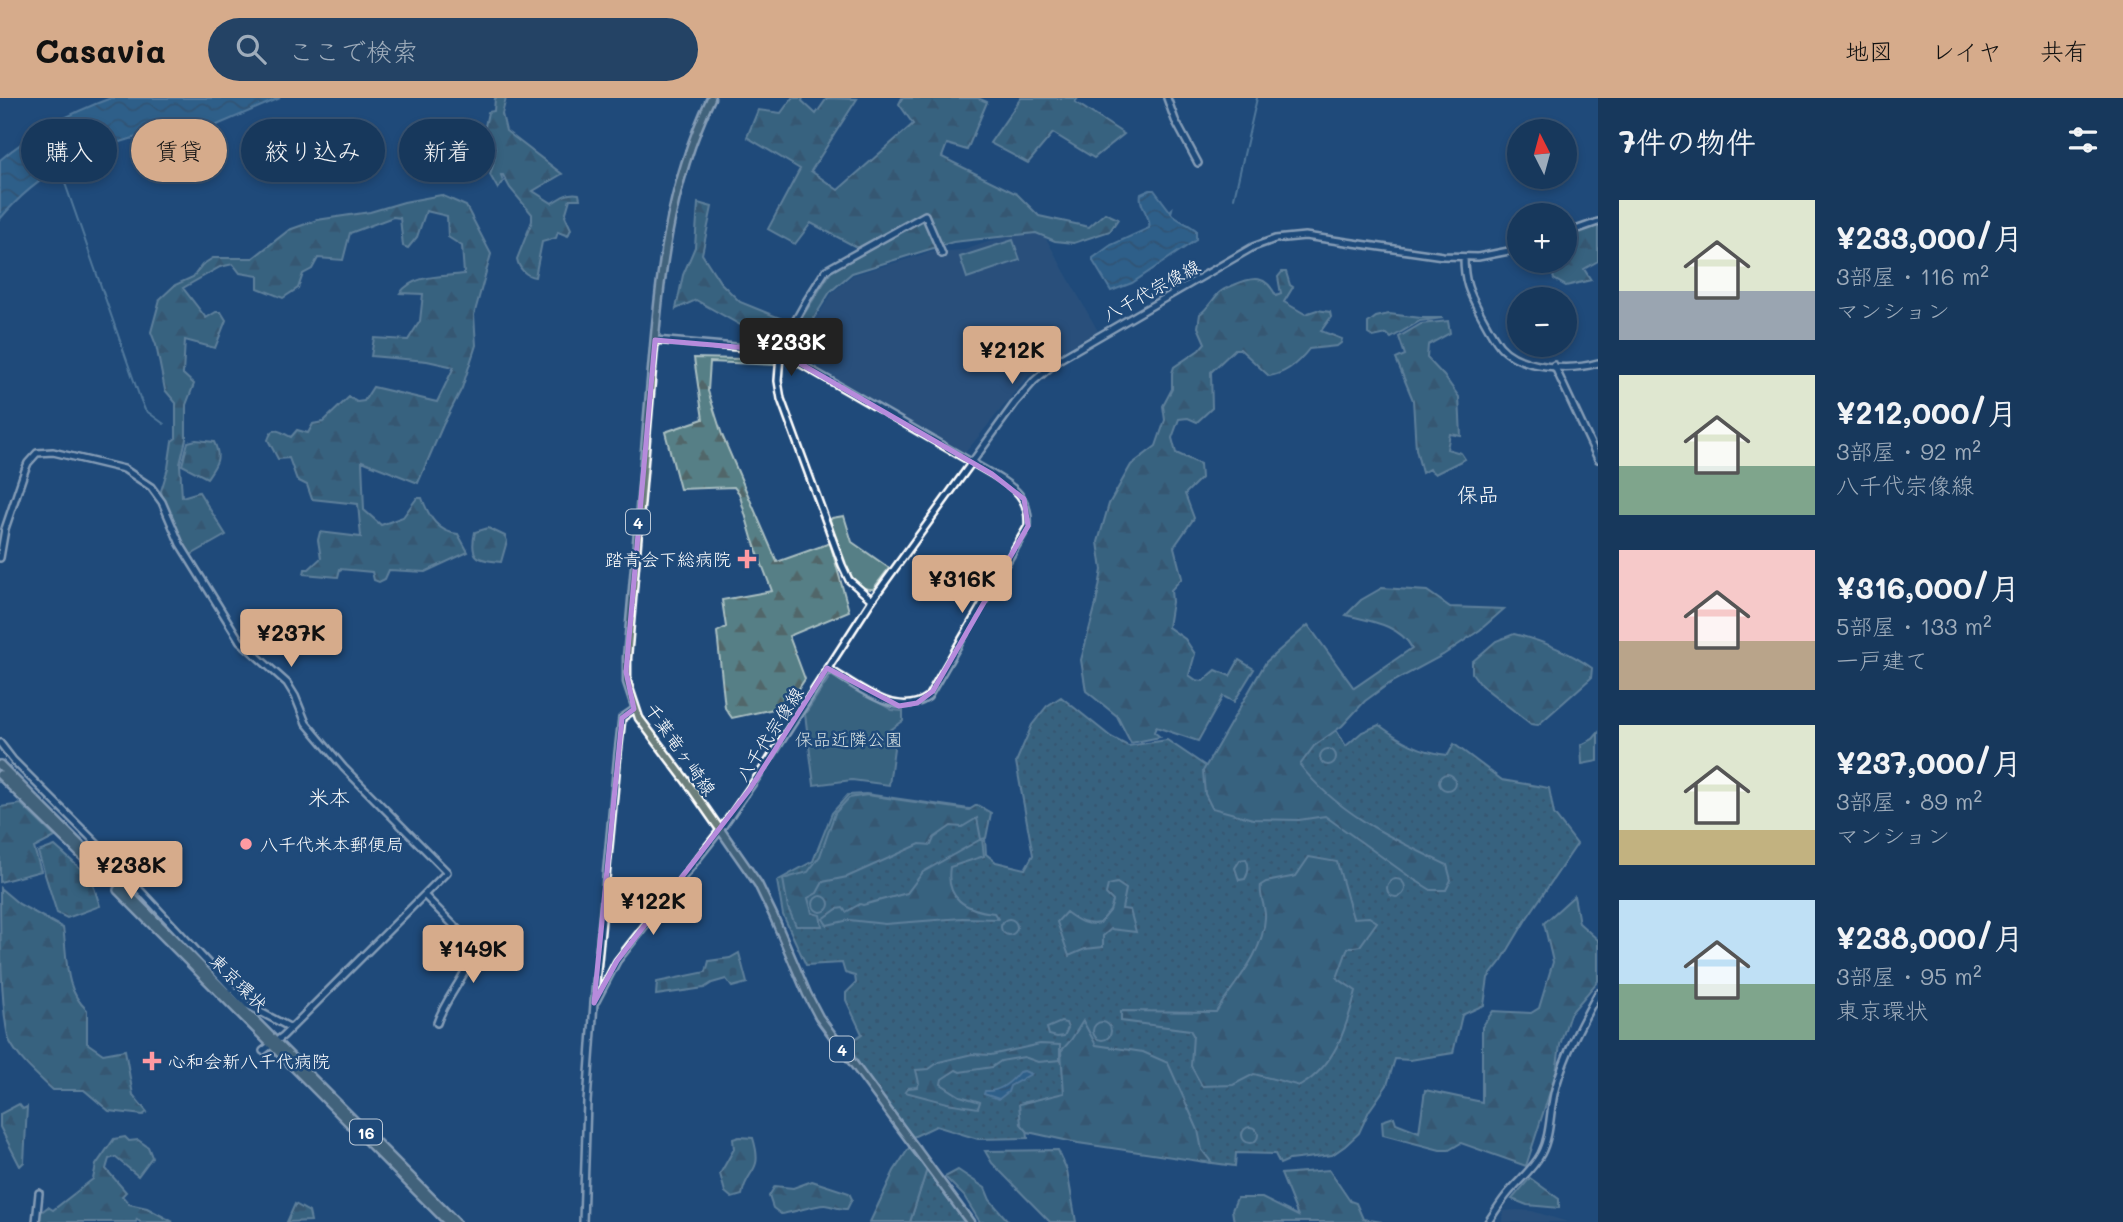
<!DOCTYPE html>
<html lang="ja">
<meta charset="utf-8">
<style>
:root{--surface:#17385c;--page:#244365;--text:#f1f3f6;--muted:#9eacbb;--line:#365272;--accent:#d6ab8b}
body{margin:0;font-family:Mali,"Klee One",sans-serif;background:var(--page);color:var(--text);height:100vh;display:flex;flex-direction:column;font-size:26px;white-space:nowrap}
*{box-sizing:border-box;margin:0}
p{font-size:23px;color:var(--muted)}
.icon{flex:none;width:38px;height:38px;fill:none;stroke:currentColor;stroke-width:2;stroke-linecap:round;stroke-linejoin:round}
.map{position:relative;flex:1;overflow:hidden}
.sheet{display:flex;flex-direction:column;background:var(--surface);width:525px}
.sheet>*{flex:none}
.guide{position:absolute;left:21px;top:21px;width:665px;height:63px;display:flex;gap:14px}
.needle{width:46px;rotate:354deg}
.tools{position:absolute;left:1507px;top:21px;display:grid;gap:14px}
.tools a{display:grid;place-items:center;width:70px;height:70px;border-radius:50%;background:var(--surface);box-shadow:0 4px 10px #0003,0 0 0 2px var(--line);font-size:35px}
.price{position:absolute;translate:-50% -60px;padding:0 16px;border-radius:7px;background:var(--accent);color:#111;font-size:23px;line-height:46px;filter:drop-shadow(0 2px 4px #0008)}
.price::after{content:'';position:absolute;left:50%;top:42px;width:21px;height:16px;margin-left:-10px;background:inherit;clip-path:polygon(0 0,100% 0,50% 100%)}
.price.active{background:#222;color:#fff}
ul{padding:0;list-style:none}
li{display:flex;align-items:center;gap:21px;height:175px;padding:0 21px}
li span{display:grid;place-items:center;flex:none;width:196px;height:140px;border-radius:0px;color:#555}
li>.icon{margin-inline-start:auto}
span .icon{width:84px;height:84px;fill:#fffc;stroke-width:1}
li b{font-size:30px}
h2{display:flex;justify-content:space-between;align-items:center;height:84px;padding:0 21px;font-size:30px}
.tag{padding:0 24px;border-radius:32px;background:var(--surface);box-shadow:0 4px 10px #0003,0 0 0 2px var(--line);font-size:24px;line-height:63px}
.tag.active{background:var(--accent);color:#111}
header{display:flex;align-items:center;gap:42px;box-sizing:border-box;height:98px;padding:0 35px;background:var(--accent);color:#111}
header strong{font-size:33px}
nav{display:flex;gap:38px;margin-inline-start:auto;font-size:24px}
.search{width:490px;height:63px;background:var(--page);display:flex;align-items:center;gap:18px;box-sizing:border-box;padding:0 24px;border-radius:38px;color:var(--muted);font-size:26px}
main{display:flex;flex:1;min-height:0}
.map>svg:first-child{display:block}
.built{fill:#34557d}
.grass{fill:url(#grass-dots);stroke:#aabfc2;stroke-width:2}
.forest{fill:url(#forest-firs);stroke:#aabfc2;stroke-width:2}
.cemetery{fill:url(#cemetery-stones);stroke:#aabfc2;stroke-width:2}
.park{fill:#567f86;stroke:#aabfc2;stroke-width:2}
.water{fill:url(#water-waves);stroke:#8caec4;stroke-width:2}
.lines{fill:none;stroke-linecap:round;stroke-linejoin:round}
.stream{stroke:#8caec4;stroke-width:2}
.tertiary-casing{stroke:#fff;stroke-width:10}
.secondary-casing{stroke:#fff;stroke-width:10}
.primary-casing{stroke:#fff;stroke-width:11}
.trunk-casing{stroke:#fff;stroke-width:12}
.tertiary{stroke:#1f4a7a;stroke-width:5}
.secondary{stroke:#1f4a7a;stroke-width:5}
.primary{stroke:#6c7f7c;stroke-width:6}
.trunk{stroke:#6c7f7c;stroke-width:7}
.marked{fill:none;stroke:#b68bdc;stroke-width:5;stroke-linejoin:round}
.poi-dot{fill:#ff9aa2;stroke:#1f4a7a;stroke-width:2.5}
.labels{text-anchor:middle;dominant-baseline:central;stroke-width:5;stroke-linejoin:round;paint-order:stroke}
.shield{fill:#1f4a7a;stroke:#bcc9d7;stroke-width:2}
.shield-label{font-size:16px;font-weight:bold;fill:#fff}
.street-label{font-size:18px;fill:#fff;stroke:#1f4a7a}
.poi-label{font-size:18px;fill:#fff;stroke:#1f4a7a;text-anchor:start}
.park-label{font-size:18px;fill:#d5dfe1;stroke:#1f4a7a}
.quarter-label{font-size:21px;fill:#fff;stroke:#1f4a7a}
</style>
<header>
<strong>Casavia</strong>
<div class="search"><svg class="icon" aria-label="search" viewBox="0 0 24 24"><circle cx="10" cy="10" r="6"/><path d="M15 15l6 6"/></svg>ここで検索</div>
<nav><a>地図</a><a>レイヤ</a><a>共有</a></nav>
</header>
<main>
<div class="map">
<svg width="1598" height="1124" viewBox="0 0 1598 1124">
<defs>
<pattern id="grass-dots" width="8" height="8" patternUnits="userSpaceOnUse" patternTransform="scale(1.75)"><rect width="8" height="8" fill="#567f86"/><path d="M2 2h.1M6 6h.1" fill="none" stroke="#516669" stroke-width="1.8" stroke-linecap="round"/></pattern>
<pattern id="forest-firs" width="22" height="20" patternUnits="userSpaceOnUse" patternTransform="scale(1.75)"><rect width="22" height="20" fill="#567f86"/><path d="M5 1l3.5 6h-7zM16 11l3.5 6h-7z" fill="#516669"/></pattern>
<pattern id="cemetery-stones" width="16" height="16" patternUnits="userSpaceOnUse" patternTransform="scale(1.75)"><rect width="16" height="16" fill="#567f86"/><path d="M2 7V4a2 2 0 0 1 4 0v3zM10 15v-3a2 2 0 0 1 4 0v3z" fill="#516669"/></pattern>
<pattern id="water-waves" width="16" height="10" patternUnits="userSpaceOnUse" patternTransform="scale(1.75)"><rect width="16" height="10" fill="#40789c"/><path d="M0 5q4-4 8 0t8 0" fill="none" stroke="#476070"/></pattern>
</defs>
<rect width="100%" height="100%" fill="#1f4a7a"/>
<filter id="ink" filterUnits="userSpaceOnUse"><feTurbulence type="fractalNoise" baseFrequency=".0143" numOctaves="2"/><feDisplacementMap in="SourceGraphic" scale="14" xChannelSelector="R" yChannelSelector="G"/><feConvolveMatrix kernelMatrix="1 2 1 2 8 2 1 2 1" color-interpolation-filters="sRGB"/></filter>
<g filter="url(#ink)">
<path class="built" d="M1043,135L1098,233L1056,257L1029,277L965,355L793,256L833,194L853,177L931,154L964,152L1003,139Z
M1517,1112L1532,1113L1568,1124H1502L1503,1113Z"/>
<path class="grass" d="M1061,599L1111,639L1128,648L1167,642L1213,673L1336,632L1346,648L1362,634L1379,627C1401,643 1420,654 1448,657L1454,646L1502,682L1549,690L1554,716L1577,746L1527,820L1502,862L1488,880L1484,907L1462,917L1453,955L1410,962L1395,961L1387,987L1369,1013L1359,1035L1345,1048L1332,1057L1289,1062L1280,1066L1275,1056L1236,1055L1235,1068L1199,1063L1188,1027L1073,997L1025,1004L1028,1040L978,1041L936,1028L913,1039L862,971L848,946L862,936L846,902V895L856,885L855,878L845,875L842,865L806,867L783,817L777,783L813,763L832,715L848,697L866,696L969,711L983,710L986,756L996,764L1025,771L1033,757L1016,664L1032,627L1047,608Z
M927,1071L964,1124H910Z"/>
<path class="forest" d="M495,0H506L502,16L506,33L562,76L533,93L552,105C561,99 568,94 579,96L580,101H570L565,118L571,131L568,138L558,134L556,140L542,144L535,179C526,178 519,171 517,161L532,123V116L510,90L503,77H501L503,84L498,91L490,77C495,61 501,45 484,33L488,14L494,13Z
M792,0H803L802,3L816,16L827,0L857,1L811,73L838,92L913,26L899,6L902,0H978L987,4L967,52L947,46L942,59L1017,96L1039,118L1089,129L1105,115L1118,121L1110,133L1074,145L1055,143L1036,135L953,144L852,175L830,194L809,228L789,255L780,249L775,267L710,264L708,293L722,337L777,464L830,445L849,513L789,538L805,581L787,608L732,620L725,610L717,534L726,529L722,502L772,493L752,440L739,395L734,389L680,391L665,334L703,321L694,260L743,261L749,232L696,202L676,211L683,177L695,149L698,105L712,109L702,156L720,184L740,204L797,227L831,174L866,154L811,125L795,146L768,131L800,71L747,39L758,12L781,15Z
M1021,0H1078L1075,4L1124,36L1094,60L1053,35L1028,65L990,45Z
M441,97L466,108L491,156L474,217L476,247L462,290L443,327L418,385L362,363L364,412L381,427L403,419L417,400H422C429,419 438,434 458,436L468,454L425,474L389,472L385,481L379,484L374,482L372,474L340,471L338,479L304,476L305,471H309L321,460L318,442L320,434L361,439L358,406L312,401L307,387L297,382L289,360L278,361L268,342C273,326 280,334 291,339L297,332L308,335L313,326L323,324L349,299L357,304L364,303L373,289L437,304L454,269L427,263L371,258L374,240L408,242L420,223L423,196L400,195C414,176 442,179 464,176L462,148L448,139L447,118L426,113L417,139L408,150L403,148L400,120L393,119L350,135L343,162L318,160L312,171L303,176L298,190L283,200L258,190V178L240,175L233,166L220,169L183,190L206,220L216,214H221L226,222L215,250L185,242L183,276L194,286L186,307V341L180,366L182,399L199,394L226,437L189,458L182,448L164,405L161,393L168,370L172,343L176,340V305L165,292L156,247L151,234L160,201L175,187L193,179L202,167L213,160H253L289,132L317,122L370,114L404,104Z
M1598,121V163L1584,171L1591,182L1566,188L1554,181L1549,165V163H1564L1565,135Z
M1282,174H1286L1290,187L1293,189L1284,204L1305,216L1317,212L1330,214L1331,219L1321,233L1342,241L1341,245L1337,248L1309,251C1299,264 1285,276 1269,278L1240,251H1235L1211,274L1212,310L1197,324L1188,320L1179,321L1172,340L1176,355L1200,366L1201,380L1185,396L1194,420L1174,449L1182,480L1171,492L1172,504L1168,529L1185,541L1195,556L1189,577L1196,582L1203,583L1216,572L1230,578L1239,562L1254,571L1234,604L1223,598L1198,643L1156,629L1154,634L1160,639L1131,645L1117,618L1086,593L1081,562L1096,506L1102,472L1098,444L1109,406L1131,367L1156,348L1165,322L1163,308L1172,291V275L1174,269L1199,252L1205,245L1198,229L1200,216C1208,210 1212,202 1219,195C1223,191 1229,189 1234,187C1254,178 1266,177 1276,198L1281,196L1278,179Z
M1389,216L1421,220H1443L1420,223L1391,240L1387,236L1373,239L1368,236V225L1376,219Z
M1448,223L1450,235L1428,247L1427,260L1444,278L1459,299L1461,338L1450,336L1447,351L1461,355L1465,361L1435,376L1429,371L1422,375L1416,351L1413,302L1396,261L1405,257L1399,239L1421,226Z
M488,430L505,438L507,443L501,464C477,462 469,460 475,434Z
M1382,490L1427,493L1450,509L1504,511L1480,532L1443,557L1387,587L1365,603L1342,628L1314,648L1300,667C1337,715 1393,741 1447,767L1451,782L1446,792H1431L1410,779L1325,718L1299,722L1253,721L1212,710L1205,696L1203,673L1266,564L1308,527L1354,590L1412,550C1400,527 1370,523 1346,517L1361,502Z
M1514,536C1543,543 1568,553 1592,570L1591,580L1538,627L1531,626L1481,587L1472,575V564L1496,543Z
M1598,635V663L1582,666L1581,647L1593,641Z
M867,697L969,712L977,707L991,715L986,740L982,741L984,758L950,769C945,801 966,812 994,815L998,821L962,820L885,826L849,822L827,827L823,821L837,811L843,810L846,814L860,806L863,807L907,795L923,774L981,741L977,720L962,729L951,728L934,740L931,747L920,746L847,779L823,784L817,795L808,800L812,815L820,817L822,828H796L788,810L783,781L808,774L820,758L835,715L849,700Z
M21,706L55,739L34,750L41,773L0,784V709Z
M1309,759L1337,764L1353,820L1369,819L1377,824L1360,848L1348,850L1337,880L1356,893C1346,931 1335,968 1300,988L1254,976L1233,987L1202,988L1191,968L1193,937L1190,932L1121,923V913L1216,914C1234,885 1263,857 1265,820C1266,809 1259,799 1261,787L1266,784L1296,778Z
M1117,785L1126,791L1122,811L1130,812L1136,834L1111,831L1103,838V849L1085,851L1069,858L1057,824L1066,814C1078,823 1086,828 1100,825L1110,813L1113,803L1106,796L1108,787Z
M0,790L19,806L63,830C68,860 63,890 87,912V945L103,956L125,952L133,997L147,1014L143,1017L109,1013L84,992H53C37,977 19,962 9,942C0,910 0,828 0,790Z
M1574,798L1579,825L1598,842V883L1570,916L1560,947L1556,975L1526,1068L1461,1045L1449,1052H1440L1383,1037L1382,1023L1394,1019L1396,1025L1419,1034L1425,992L1482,1004V929L1493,913L1531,915L1539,910L1553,864L1544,825Z
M1083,923L1096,947L1143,954L1168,965L1198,1032L1202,1052L1212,1065L1078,1045L1028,1034L1021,1026L1019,1006L1064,995L1061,953L1071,942Z
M1040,946L1060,947V962L1038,964L1024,959L1001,963L992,969L960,974L956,972L942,981L941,986L960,998L980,1004L978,1010L947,1005L905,994L908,990L917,989L919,985L916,972L929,971L939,964L972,956L991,957Z
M19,1006L23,1011L27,1009L24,1064L20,1068L0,1029V1016Z
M125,1039L129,1043L138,1042L148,1049L152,1059L138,1078L115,1059L109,1061L106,1071L126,1094L122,1098L129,1106L147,1110L173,1124H140L137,1121L136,1124H38L40,1115L48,1109L53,1112L93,1081L96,1067L114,1041Z
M739,1039L753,1040C764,1076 747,1069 742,1097L732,1100L725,1094L720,1076L734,1051L733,1041Z
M909,1050L927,1071L910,1124H870L894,1073Z
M1058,1052L1067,1072L1076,1124H1050L992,1065L985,1053Z
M958,1072L985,1090L990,1102L1009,1124H980L964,1098L945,1079Z
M1329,1072L1350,1103L1356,1105L1363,1121L1382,1124H1234L1232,1112L1237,1100H1262L1298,1118L1281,1076Z
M1530,1080L1559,1101V1110L1527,1107L1512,1101Z
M812,1083L849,1095L852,1101L847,1111C839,1111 833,1108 825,1107C819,1106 790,1115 781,1116L773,1110L769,1098L775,1088L793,1090Z
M295,1106L309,1114L311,1123L287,1124Z"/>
<path class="cemetery" d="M196,342L214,344C222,360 216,367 207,380L182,367L188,344Z
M55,748L91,780L100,808L67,820L57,815L38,754Z
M739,855L747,885L732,889L726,881L712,885L704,890L656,897L657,884L706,874L709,863L730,860Z"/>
<path class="park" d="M1013,142L1020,162L967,180L960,159Z
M844,418L852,444L889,470L873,491C846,494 837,442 830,422L832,420Z
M831,577L892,612L903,613V623L889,633L894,650L889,687L852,682L814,687L805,616Z
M1320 659a8 8 0 1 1 16 0a8 8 0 1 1-16 0Z
M1439 684a8 8 0 1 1 16 0a8 8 0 1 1-16 0Z
M1246,761C1250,768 1249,774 1245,781L1239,782L1235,770L1240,762Z
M1387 790a9 9 0 1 1 18 0a9 9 0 1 1-18 0Z
M813 806a8 8 0 1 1 16 0a8 8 0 1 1-16 0Z
M1001 829a8 8 0 1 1 16 0a8 8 0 1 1-16 0Z
M1061,924L1066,925L1068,930L1064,938L1057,939L1049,937L1047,930Z
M1093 933a9 9 0 1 1 18 0a9 9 0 1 1-18 0Z
M1242 1037a8 8 0 1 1 16 0a8 8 0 1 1-16 0Z"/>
<path class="water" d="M111,0H280L217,27L148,36L147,44L144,37C86,53 40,73 0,121V62C33,34 70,15 111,0Z
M1150,92H1154L1170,113L1172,111L1171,115C1177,123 1188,125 1196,132V142L1132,185L1111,193L1093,163V160L1111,147L1149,130C1152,119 1138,108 1141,96Z
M1024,973L1031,976L1010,988L1008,994L999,1001L984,996L985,993C999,994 1011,984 1019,974Z"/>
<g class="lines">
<path class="stream" d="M59,68L140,300L145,312L164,326
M1234,100L1257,0"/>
<defs>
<path id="tertiary" d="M1167,0L1175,22L1198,65
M655,242L759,251L794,262L992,376C1014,389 1030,400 1028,428L928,599C896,622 855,586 827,570
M1554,267L1598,361
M0,460L5,431L25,372L28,365L37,355L53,354L124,371L151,389L162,404L180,446L240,543L287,585L295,598L306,625L344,670L447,774L283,938L263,953
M872,502L849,482L842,467L781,301L778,283L780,257L789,234L807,202L826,172L925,117L942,156
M0,645L13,662L96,745L247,907L291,930
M424,797L474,848C468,879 447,896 437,925
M596,903L617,863L721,731
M36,1124L39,1095
M583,1124L587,1004L594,905L618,655L622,620L635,611
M1488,1124C1495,1114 1501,1103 1510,1093C1520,1081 1533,1071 1541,1056C1552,1035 1549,1010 1556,988C1566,954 1581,926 1598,895"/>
<path id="secondary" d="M1564,136L1598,124
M1464,159C1464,184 1469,194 1480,215C1486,226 1492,238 1500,248C1520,271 1570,273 1598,265
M721,731L769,662L872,502L1015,305L1034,283L1060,261L1253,149L1275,141L1305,138L1443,158L1478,159L1519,151"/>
<path id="primary" d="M711,0C665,96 659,191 650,295C642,384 634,472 627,560V584L639,620L687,684L758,786L773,817L807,896L819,919L970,1124"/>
<path id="trunk" d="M0,667L455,1124
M0,677L89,764
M118,792L448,1124"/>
</defs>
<use href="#tertiary" class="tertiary-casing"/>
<use href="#secondary" class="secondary-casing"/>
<use href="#primary" class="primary-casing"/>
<use href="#trunk" class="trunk-casing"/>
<use href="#tertiary" class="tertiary"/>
<use href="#secondary" class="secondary"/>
<use href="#primary" class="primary"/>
<use href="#trunk" class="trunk"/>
</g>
</g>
<path d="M0 0H1598V1124H0ZM655,242L759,251L794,262L992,376L1024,401L1028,428L933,593L917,605L899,608L827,570L750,691L617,863L594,905L622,620L634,611L626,574Z" fill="#1f4a7a" fill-opacity=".55" fill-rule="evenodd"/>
<path class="marked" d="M655,242L759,251L794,262L992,376L1024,401L1028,428L933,593L917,605L899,608L827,570L750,691L617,863L594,905L622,620L634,611L626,574Z"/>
<g class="poi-dot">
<path d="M743.5 450.5h7v7h7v7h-7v7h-7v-7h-7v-7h7z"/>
<circle cx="246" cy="746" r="7"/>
<path d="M148.5 952.5h7v7h7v7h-7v7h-7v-7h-7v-7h7z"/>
</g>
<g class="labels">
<g class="shield">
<rect x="626" y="411.5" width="24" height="25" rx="5"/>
<rect x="830" y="938.5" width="24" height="25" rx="5"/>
<rect x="350" y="1021.5" width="32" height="25" rx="5"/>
</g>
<g class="shield-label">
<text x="638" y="424">4</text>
<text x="842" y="951">4</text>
<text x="366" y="1034">16</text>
</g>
<g class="street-label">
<text transform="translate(1151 192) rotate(-29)">八千代宗像線</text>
<text transform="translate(769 636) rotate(-57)">八千代宗像線</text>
<text transform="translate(681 651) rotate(55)">千葉竜ヶ崎線</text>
<text transform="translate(239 884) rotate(45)">東京環状</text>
</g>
<g class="poi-label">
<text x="731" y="461" text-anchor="end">踏青会下総病院</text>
<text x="260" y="746">八千代米本郵便局</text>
<text x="168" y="963">心和会新八千代病院</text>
</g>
<g class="park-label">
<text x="849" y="641">保品近隣公園</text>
</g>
<g class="quarter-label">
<text x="1478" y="395">保品</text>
<text x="329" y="698">米本</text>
</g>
</g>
</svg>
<div class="tools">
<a><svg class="needle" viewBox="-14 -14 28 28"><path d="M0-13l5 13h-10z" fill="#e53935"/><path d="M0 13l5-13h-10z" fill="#9eacbb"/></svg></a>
<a>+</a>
<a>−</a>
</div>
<b class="price active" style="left:791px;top:280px">¥233K</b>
<b class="price" style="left:1012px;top:288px">¥212K</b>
<b class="price" style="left:962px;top:517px">¥316K</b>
<b class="price" style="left:291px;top:571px">¥237K</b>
<b class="price" style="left:131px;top:803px">¥238K</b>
<b class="price" style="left:653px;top:839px">¥122K</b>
<b class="price" style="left:473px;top:887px">¥149K</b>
<div class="guide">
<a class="tag">購入</a>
<a class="tag active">賃貸</a>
<a class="tag">絞り込み</a>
<a class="tag">新着</a>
</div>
</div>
<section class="sheet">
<h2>7件の物件<svg class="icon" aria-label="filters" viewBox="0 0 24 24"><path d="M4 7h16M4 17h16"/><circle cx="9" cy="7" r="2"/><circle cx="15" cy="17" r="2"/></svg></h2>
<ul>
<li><span style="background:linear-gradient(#dfe7d0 65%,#9aa5b1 0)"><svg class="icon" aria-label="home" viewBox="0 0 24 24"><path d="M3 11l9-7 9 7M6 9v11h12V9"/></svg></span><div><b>¥233,000/月</b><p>3部屋 · 116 m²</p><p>マンション</p></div></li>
<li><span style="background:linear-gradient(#dfe7d0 65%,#7fa58c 0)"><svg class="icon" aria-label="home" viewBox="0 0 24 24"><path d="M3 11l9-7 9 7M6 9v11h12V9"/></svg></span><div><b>¥212,000/月</b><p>3部屋 · 92 m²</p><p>八千代宗像線</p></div></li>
<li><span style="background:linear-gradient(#f6c9c9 65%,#b9a48a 0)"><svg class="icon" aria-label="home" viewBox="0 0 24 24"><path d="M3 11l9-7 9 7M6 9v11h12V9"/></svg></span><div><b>¥316,000/月</b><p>5部屋 · 133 m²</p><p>一戸建て</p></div></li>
<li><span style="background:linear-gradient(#dfe7d0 75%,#c2b280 0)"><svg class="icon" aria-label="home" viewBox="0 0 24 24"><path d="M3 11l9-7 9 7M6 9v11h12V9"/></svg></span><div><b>¥237,000/月</b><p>3部屋 · 89 m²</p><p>マンション</p></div></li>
<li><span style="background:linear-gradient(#bfe0f5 60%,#7fa58c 0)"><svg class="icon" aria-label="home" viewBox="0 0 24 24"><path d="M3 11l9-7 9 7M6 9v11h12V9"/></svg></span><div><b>¥238,000/月</b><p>3部屋 · 95 m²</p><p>東京環状</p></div></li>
</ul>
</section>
</main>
